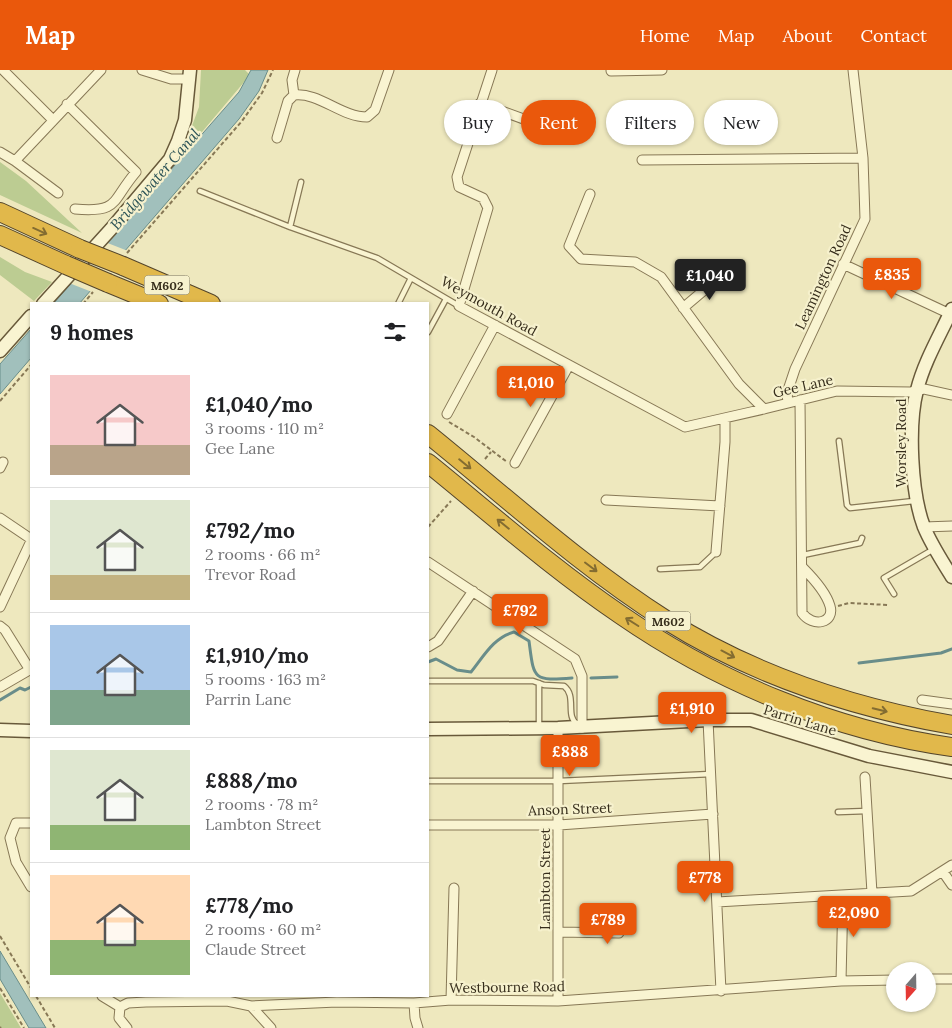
<!DOCTYPE html>
<meta charset="utf-8">
<style>
:root{--surface:#fff;--page:#f6f6f6;--text:#202124;--muted:#757577;--line:#e0e0e0;--accent:#ea580c}
body{margin:0;font-family:Lora,serif;background:var(--page);color:var(--text);height:100vh;display:flex;flex-direction:column;font-size:19px;white-space:nowrap}
*{box-sizing:border-box;margin:0}
p{font-size:16px;color:var(--muted)}
.icon{flex:none;width:28px;height:28px;fill:none;stroke:currentColor;stroke-width:2;stroke-linecap:round;stroke-linejoin:round}
.map{position:relative;flex:1;overflow:hidden}
.panel{position:absolute;left:30px;top:232px;width:399px;height:695px;display:flex;flex-direction:column;background:var(--surface);border-radius:0px;box-shadow:0 1px 4px #0004}
.panel>*{flex:none}
.top-card{position:absolute;left:444px;top:30px;width:432px;height:45px;display:flex;gap:10px}
.needle{width:32px;rotate:200deg}
.tools{position:absolute;left:886px;top:892px;display:grid;gap:10px}
.tools a{display:grid;place-items:center;width:50px;height:50px;border-radius:50%;background:var(--surface);box-shadow:0 1px 4px #0004;font-size:25px}
.price{position:absolute;translate:-50% -42px;padding:0 11px;border-radius:5px;background:var(--accent);color:#fff;font-size:16px;line-height:32px;filter:drop-shadow(0 1px 2px #0008)}
.price::after{content:'';position:absolute;left:50%;top:30px;width:15px;height:11px;margin-left:-8px;background:inherit;clip-path:polygon(0 0,100% 0,50% 100%)}
.price.selected{background:#222;color:#fff}
ul{padding:0;list-style:none}
li{display:flex;align-items:center;gap:15px;height:125px;padding:0 20px}
li+li{border-top:1px solid var(--line)}
li span{display:grid;place-items:center;flex:none;width:140px;height:100px;border-radius:0px;color:#555}
li>.icon{margin-inline-start:auto}
span .icon{width:60px;height:60px;fill:#fffc;stroke-width:1}
li b{font-size:21px}
h2{display:flex;justify-content:space-between;align-items:center;height:60px;padding:0 20px;font-size:21px}
.tag{padding:0 18px;border-radius:22px;background:var(--surface);box-shadow:0 1px 4px #0004;font-size:18px;line-height:45px}
.tag.selected{background:var(--accent);color:#fff}
header{display:flex;align-items:center;gap:30px;box-sizing:border-box;height:70px;padding:0 25px;background:var(--accent);color:#fff}
header strong{font-size:24px}
nav{display:flex;gap:28px;margin-inline-start:auto;font-size:18px}
.map>svg:first-child{display:block}
.green{fill:#bccc92}
.water{fill:#a1c0bc;stroke:#698d8a}
.pier{fill:#eee8be}
.lines{fill:none;stroke-linecap:round;stroke-linejoin:round}
.stream{stroke:#698d8a;stroke-width:3}
.lane-casing{stroke:#877856;stroke-width:7}
.street-casing{stroke:#877856;stroke-width:11}
.secondary-casing{stroke:#68593a;stroke-width:15}
.highway-casing{stroke:#54452b;stroke-width:20}
.path{stroke:#877856;stroke-width:2;stroke-dasharray:4 2.5;stroke-linecap:butt}
.lane{stroke:#f9f4d1;stroke-width:4.5}
.street{stroke:#f9f4d1;stroke-width:9}
.secondary{stroke:#f9f4d1;stroke-width:12}
.highway{stroke:#e1b84b;stroke-width:18}
.highway-bridge-casing{stroke:#54452b;stroke-width:20;stroke-linecap:butt}
.highway-bridge{stroke:#e1b84b;stroke-width:18}
.oneway{stroke:#836c31}
.labels{text-anchor:middle;dominant-baseline:central;stroke-width:4.5;stroke-linejoin:round;paint-order:stroke}
.shield{fill:#f6f1cd;stroke:#706850;stroke-width:1}
.shield-label{font-size:12px;font-weight:bold;fill:#362d1b}
.street-label{font-size:14px;fill:#362d1b;stroke:#f6f1cd}
.water-label{font-size:15px;font-style:italic;fill:#2a5256;stroke:#f6f1cd}
</style>
<header>
<strong>Map</strong>
<nav><a>Home</a><a>Map</a><a>About</a><a>Contact</a></nav>
</header>
<div class="map">
<svg width="952" height="958" viewBox="0 0 952 958">
<rect width="100%" height="100%" fill="#eee8be"/>
<path class="green" d="M201,0H245L250,5L180,88L199,37Z
M0,92L26,111L82,163L0,125Z
M0,187L25,202L52,212L34,231L0,205Z
M0,923L21,958H0Z"/>
<path class="water" d="M251,0H268L259,21L239,49L79,234H53L239,22Z
M31,259V288L0,324V294Z
M0,881L46,958H29L0,909Z"/>
<path class="pier" d="M105,172L128,181L92,222L69,213Z"/>
<g class="lines">
<path class="stream" d="M428,592L436,589L457,600L471,602C484,586 493,568 514,562L529,571C534,609 532,611 572,608
M859,593L941,583L952,579
M591,608L617,607
M0,630L20,618L25,620L31,617"/>
<defs>
<path id="lane" d="M200,121L290,157L377,188L459,236
M290,157L301,112
M398,234L411,208
M428,262L446,229
M839,371L847,435L850,438L914,431
M803,485L860,473L862,468
M660,499L700,497L716,482
M894,524L884,508L934,479
M428,611H533L544,615L564,616C577,626 565,646 577,654
M539,658V613
M428,711H559L711,704
M838,742L867,741"/>
<path id="street" d="M3,0L52,49
M142,0L171,9H190
M492,0L457,107L459,117L483,128L488,138L459,236L685,357L764,339
M611,1L662,0
M294,25C319,22 341,47 367,47L375,40L389,0
M294,25L292,10L295,0
M480,33L548,58
M67,34L136,102C111,131 120,143 75,139
M277,68L288,31L294,25
M0,82L15,91
M642,90L863,88
M58,123L15,91L101,0
M590,124L569,176L581,189L635,192L661,207L739,314L764,339L837,321L911,322L924,319L952,325
M843,194L950,244
M683,238L722,205
M800,330L802,543C813,558 835,553 830,536C826,522 813,508 803,498
M788,333L787,323L795,299L865,149L863,88L853,0
M447,344L495,255
M515,393L569,295
M0,398L3,392
M606,430L720,436
M0,448L31,469
M924,457L952,456
M716,482L725,372V348
M428,492L575,589L582,606V658
M0,537L31,471
M0,556L5,560L30,600
M428,577L438,571L473,521
M0,617L31,599
M922,630L952,634
M708,650L721,921
M558,658V931
M865,707L872,823
M31,753H16L10,768L16,792L31,817
M428,755H559L713,744
M943,802L952,815
M717,832L911,821L952,795
M558,862L619,863L618,842
M928,909H952
M841,911L843,825
M102,926L120,937
M451,930L454,818
M414,933L415,948L418,958
M251,936L271,958
M120,937L128,933L146,932L227,931L251,936L337,932L414,933L451,930L558,931L841,911L895,910
M120,937L119,948L127,958"/>
<path id="secondary" d="M43,234L111,159L170,89L178,71L185,50L190,0
M952,239C940,265 924,292 917,320C908,355 911,423 924,457C931,474 942,491 952,507
M0,281L31,246
M428,659L558,658L708,650H751L869,686L952,702
M0,660L31,661"/>
<path id="highway" d="M0,142L80,179
M0,165L66,195
M123,196L211,234
M108,213L159,234
M428,364C506,427 581,496 666,550C753,605 851,637 952,655
M428,393C491,444 553,499 621,545C718,612 835,661 952,677"/>
</defs>
<use href="#lane" class="lane-casing"/>
<use href="#street" class="street-casing"/>
<use href="#secondary" class="secondary-casing"/>
<use href="#highway" class="highway-casing"/>
<path class="path" d="M127,183L242,51L262,23L273,0
M83,234L93,222
M0,331L31,295
M449,352L474,367L507,392
M485,389L491,382
M428,457L451,431
M838,536L849,533L888,535
M0,866L31,918
M0,918L24,958
M36,926L55,958
M0,957L1,958"/>
<use href="#lane" class="lane"/>
<use href="#street" class="street"/>
<use href="#secondary" class="secondary"/>
<use href="#highway" class="highway"/>
<defs>
<path id="highway-bridge" d="M80,179L123,196
M66,195L108,213"/>
</defs>
<use href="#highway-bridge" class="highway-bridge-casing"/>
<use href="#highway-bridge" class="highway-bridge"/>
</g>
<defs><path id="oneway-shaft" d="M-6 0H5M1.5-3L5.5 0L1.5 3" fill="none" stroke-width="1.6" stroke-linecap="round" stroke-linejoin="round" transform="scale(1.25)"/></defs>
<g class="oneway">
<use href="#oneway-shaft" transform="translate(40 161) rotate(24)"/>
<use href="#oneway-shaft" transform="translate(465 394) rotate(39)"/>
<use href="#oneway-shaft" transform="translate(503 454) rotate(-141)"/>
<use href="#oneway-shaft" transform="translate(591 497) rotate(37)"/>
<use href="#oneway-shaft" transform="translate(632 552) rotate(-148)"/>
<use href="#oneway-shaft" transform="translate(728 584) rotate(28)"/>
<use href="#oneway-shaft" transform="translate(880 640) rotate(14)"/>
</g>
<g class="labels">
<g class="shield">
<rect x="144.5" y="205.5" width="45" height="19" rx="4"/>
<rect x="645.5" y="541.5" width="45" height="19" rx="4"/>
</g>
<g class="shield-label">
<text x="167" y="215">M602</text>
<text x="668" y="551">M602</text>
</g>
<g class="street-label">
<text transform="translate(823 207) rotate(-65)">Leamington Road</text>
<text transform="translate(489 236) rotate(29)">Weymouth Road</text>
<text transform="translate(803 316) rotate(-13)">Gee Lane</text>
<text transform="translate(901 373) rotate(-90)">Worsley Road</text>
<text transform="translate(800 650) rotate(17)">Parrin Lane</text>
<text transform="translate(570 739) rotate(-2)">Anson Street</text>
<text transform="translate(545 809) rotate(-90)">Lambton Street</text>
<text transform="translate(507 917) rotate(-1)">Westbourne Road</text>
</g>
<g class="water-label">
<text transform="translate(155 109) rotate(-49)">Bridgewater Canal</text>
</g>
</g>
</svg>
<div class="tools">
<a><svg class="needle" viewBox="-14 -14 28 28"><path d="M0-13l5 13h-10z" fill="#e53935"/><path d="M0 13l5-13h-10z" fill="#757577"/></svg></a>
</div>
<b class="price" style="left:892px;top:230px">£835</b>
<b class="price selected" style="left:710px;top:231px">£1,040</b>
<b class="price" style="left:531px;top:338px">£1,010</b>
<b class="price" style="left:520px;top:566px">£792</b>
<b class="price" style="left:692px;top:664px">£1,910</b>
<b class="price" style="left:570px;top:707px">£888</b>
<b class="price" style="left:705px;top:833px">£778</b>
<b class="price" style="left:854px;top:868px">£2,090</b>
<b class="price" style="left:608px;top:875px">£789</b>
<div class="top-card">
<a class="tag">Buy</a>
<a class="tag selected">Rent</a>
<a class="tag">Filters</a>
<a class="tag">New</a>
</div>
<section class="panel">
<h2>9 homes<svg class="icon" aria-label="filters" viewBox="0 0 24 24"><path d="M4 7h16M4 17h16"/><circle cx="9" cy="7" r="2"/><circle cx="15" cy="17" r="2"/></svg></h2>
<ul>
<li><span style="background:linear-gradient(#f6c9c9 70%,#b9a48a 0)"><svg class="icon" aria-label="home" viewBox="0 0 24 24"><path d="M3 11l9-7 9 7M6 9v11h12V9"/></svg></span><div><b>£1,040/mo</b><p>3 rooms · 110 m²</p><p>Gee Lane</p></div></li>
<li><span style="background:linear-gradient(#dfe7d0 75%,#c2b280 0)"><svg class="icon" aria-label="home" viewBox="0 0 24 24"><path d="M3 11l9-7 9 7M6 9v11h12V9"/></svg></span><div><b>£792/mo</b><p>2 rooms · 66 m²</p><p>Trevor Road</p></div></li>
<li><span style="background:linear-gradient(#a9c7e8 65%,#7fa58c 0)"><svg class="icon" aria-label="home" viewBox="0 0 24 24"><path d="M3 11l9-7 9 7M6 9v11h12V9"/></svg></span><div><b>£1,910/mo</b><p>5 rooms · 163 m²</p><p>Parrin Lane</p></div></li>
<li><span style="background:linear-gradient(#dfe7d0 75%,#8fb573 0)"><svg class="icon" aria-label="home" viewBox="0 0 24 24"><path d="M3 11l9-7 9 7M6 9v11h12V9"/></svg></span><div><b>£888/mo</b><p>2 rooms · 78 m²</p><p>Lambton Street</p></div></li>
<li><span style="background:linear-gradient(#ffd9b3 65%,#8fb573 0)"><svg class="icon" aria-label="home" viewBox="0 0 24 24"><path d="M3 11l9-7 9 7M6 9v11h12V9"/></svg></span><div><b>£778/mo</b><p>2 rooms · 60 m²</p><p>Claude Street</p></div></li>
</ul>
</section>
</div>
